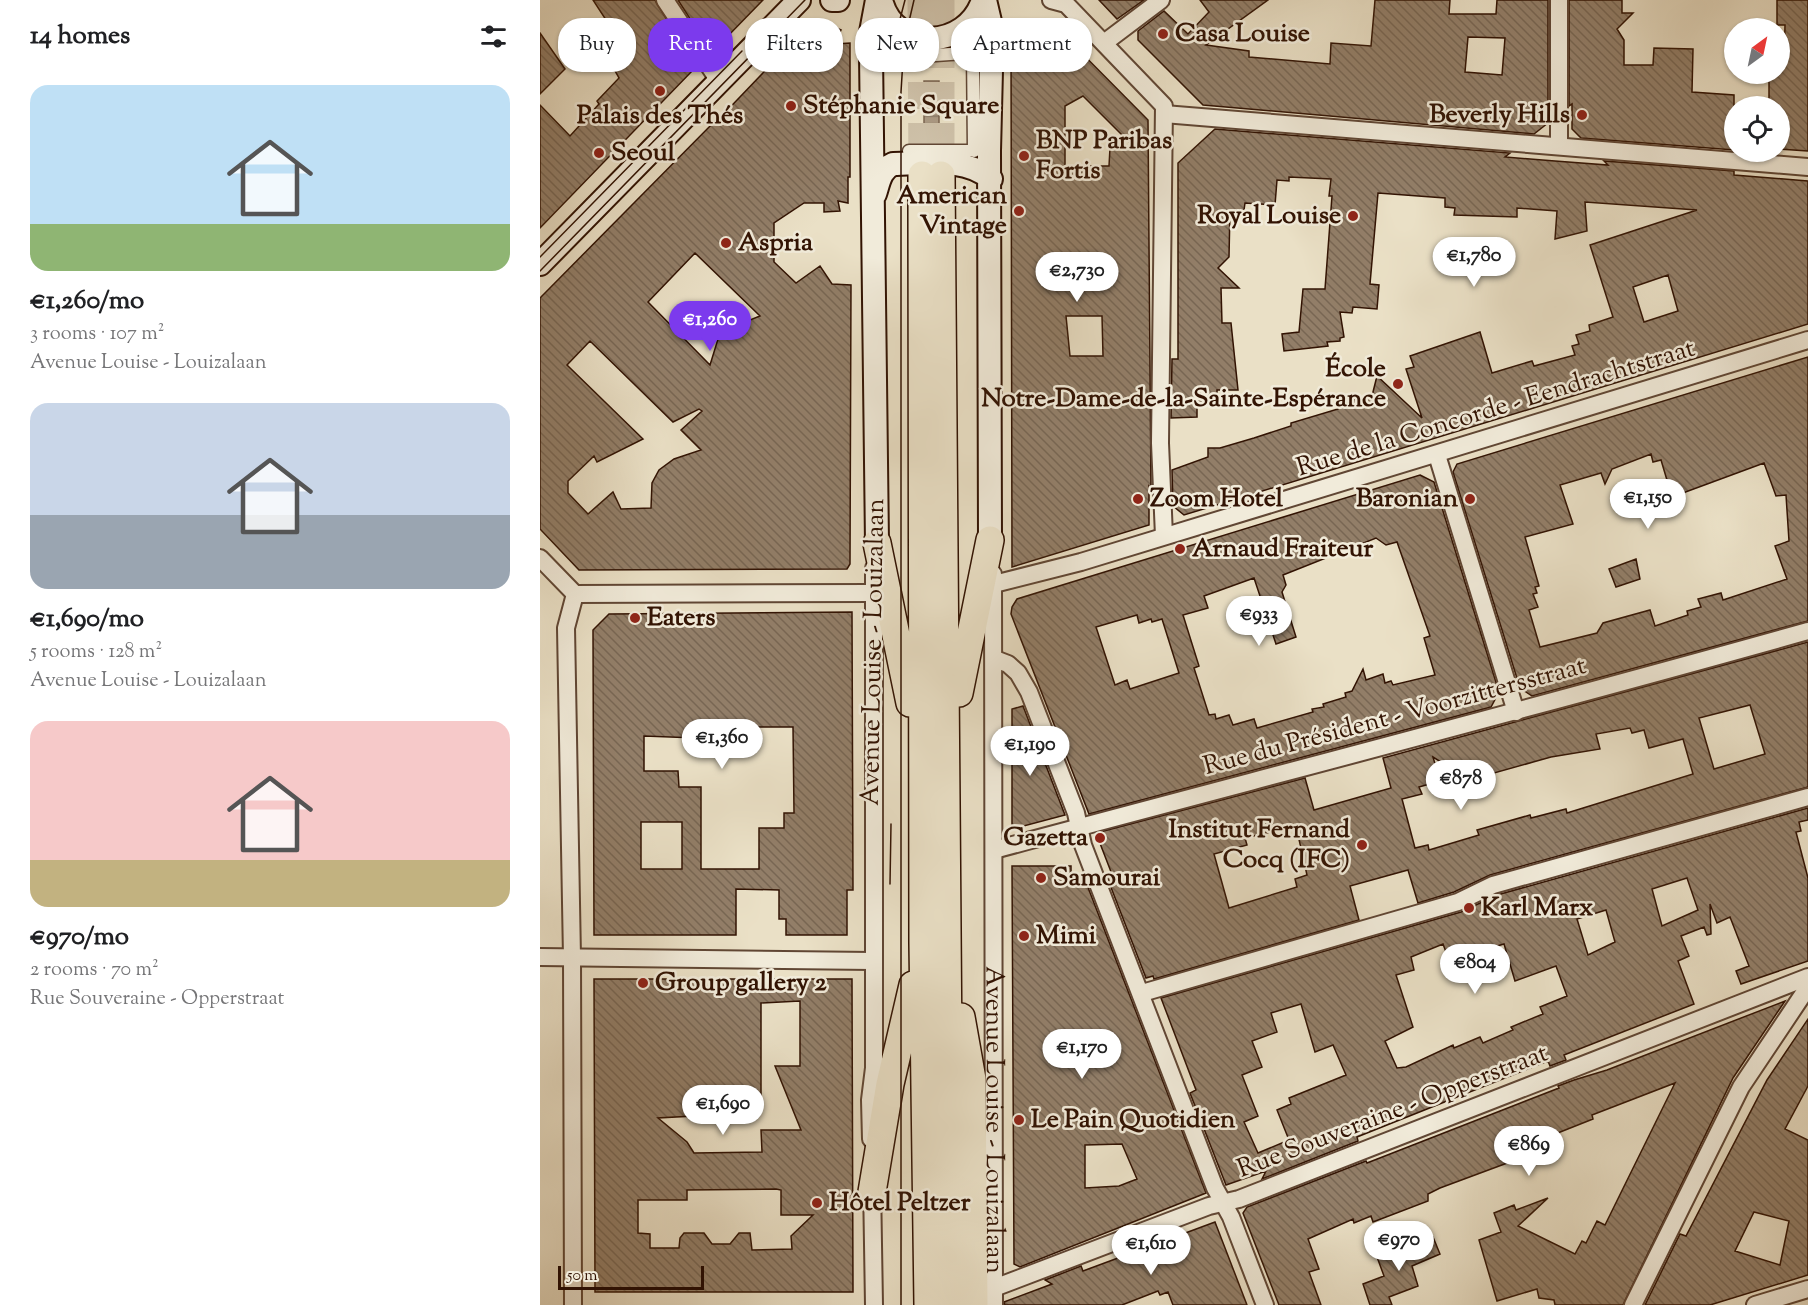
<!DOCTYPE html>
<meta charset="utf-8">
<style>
:root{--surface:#fff;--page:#f2f2f2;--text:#202124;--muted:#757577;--accent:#7c3aed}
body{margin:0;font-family:"Sorts Mill Goudy",serif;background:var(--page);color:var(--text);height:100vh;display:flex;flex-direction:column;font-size:22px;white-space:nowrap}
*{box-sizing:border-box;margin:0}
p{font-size:20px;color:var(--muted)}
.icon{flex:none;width:33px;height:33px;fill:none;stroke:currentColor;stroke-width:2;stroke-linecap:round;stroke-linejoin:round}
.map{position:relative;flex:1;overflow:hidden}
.details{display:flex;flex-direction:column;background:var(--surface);width:540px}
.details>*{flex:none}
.top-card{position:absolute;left:18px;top:18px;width:570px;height:54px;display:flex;gap:12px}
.needle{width:39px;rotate:33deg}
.controls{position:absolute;left:1184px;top:18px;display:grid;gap:12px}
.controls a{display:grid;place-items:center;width:66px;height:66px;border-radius:50%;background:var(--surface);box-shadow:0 2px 4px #0004;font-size:30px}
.scale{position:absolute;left:18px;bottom:15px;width:146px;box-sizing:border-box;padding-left:6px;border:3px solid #321303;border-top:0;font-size:16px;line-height:21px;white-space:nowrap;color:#321303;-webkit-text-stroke:4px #f1ebda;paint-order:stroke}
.price{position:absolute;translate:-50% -51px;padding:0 14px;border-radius:21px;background:#fff;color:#222;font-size:20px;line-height:39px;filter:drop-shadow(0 2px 3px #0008)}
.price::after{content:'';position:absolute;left:50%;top:36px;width:18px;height:14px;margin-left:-9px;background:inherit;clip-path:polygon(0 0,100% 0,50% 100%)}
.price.current{background:var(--accent);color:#fff}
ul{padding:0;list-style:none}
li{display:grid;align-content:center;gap:12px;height:318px;padding:0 30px}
li span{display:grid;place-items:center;height:186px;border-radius:18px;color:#555}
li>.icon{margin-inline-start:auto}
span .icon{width:108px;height:108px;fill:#fffc;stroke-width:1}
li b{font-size:26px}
h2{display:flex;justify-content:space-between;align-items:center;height:72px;padding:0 30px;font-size:26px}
.tag{padding:0 21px;border-radius:24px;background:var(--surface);box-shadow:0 2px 4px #0004;font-size:21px;line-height:54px}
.tag.current{background:var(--accent);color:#fff}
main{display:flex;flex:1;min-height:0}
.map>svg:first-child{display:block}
.water{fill:url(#water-rules);stroke:#7b6450;stroke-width:1.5}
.building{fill:url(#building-back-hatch);stroke:#321303;stroke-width:1.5;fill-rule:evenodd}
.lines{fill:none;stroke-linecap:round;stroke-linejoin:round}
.trunk-tunnel{stroke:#cec1a9;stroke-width:27;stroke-dasharray:27 14;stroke-linecap:butt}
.pedestrian-casing{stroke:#604634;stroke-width:15}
.minor-casing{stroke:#604634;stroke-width:20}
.secondary-casing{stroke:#321303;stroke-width:26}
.trunk-casing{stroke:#321303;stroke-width:30}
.pedestrian{stroke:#f1ebda;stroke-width:12}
.minor{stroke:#f1ebda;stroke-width:16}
.secondary{stroke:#f1ebda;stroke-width:22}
.trunk{stroke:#eae0c6;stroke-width:27}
.tram{stroke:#321303;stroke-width:1.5}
.poi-dot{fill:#8f2418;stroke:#f1ebda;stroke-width:2}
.labels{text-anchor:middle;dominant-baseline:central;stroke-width:5;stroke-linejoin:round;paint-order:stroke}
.poi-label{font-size:26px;font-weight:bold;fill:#321303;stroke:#f1ebda;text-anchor:start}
.street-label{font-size:26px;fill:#321303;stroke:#f1ebda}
</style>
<main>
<section class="details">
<h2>14 homes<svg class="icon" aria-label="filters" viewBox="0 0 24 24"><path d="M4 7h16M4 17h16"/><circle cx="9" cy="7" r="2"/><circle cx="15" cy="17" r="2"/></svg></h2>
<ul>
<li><span style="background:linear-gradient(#bfe0f5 75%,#8fb573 0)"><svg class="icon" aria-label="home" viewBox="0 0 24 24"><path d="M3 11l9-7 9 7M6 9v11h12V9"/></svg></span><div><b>€1,260/mo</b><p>3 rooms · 107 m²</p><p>Avenue Louise - Louizalaan</p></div></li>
<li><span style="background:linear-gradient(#c9d6e8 60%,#9aa5b1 0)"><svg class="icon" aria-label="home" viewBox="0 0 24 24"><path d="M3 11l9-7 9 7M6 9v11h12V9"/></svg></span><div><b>€1,690/mo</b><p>5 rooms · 128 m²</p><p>Avenue Louise - Louizalaan</p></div></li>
<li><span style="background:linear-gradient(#f6c9c9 75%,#c2b280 0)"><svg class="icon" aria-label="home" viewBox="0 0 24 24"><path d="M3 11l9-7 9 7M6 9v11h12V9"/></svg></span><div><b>€970/mo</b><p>2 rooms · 70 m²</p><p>Rue Souveraine - Opperstraat</p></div></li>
</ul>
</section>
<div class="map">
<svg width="1268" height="1305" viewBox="0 0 1268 1305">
<defs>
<pattern id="water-rules" width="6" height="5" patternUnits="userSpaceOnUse" patternTransform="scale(1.5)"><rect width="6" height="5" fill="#ab9a84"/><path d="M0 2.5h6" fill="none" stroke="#8c7c6a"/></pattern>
<pattern id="building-back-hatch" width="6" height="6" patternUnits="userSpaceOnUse" patternTransform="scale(1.5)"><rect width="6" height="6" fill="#927e68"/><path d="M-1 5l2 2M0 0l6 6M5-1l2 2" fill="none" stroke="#786653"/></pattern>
</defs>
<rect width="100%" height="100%" fill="#eae0c6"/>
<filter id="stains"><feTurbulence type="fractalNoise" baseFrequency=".00333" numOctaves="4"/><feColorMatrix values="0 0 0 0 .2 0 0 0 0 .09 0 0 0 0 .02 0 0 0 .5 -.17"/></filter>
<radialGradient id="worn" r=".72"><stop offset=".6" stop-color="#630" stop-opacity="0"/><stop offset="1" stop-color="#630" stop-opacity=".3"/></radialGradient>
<path class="water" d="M384,81H399V144H384Z"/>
<path class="building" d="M53,0H115L137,36H134L155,68L0,228V105L30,136L59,104L57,101L79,78L74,69L94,47L74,19L68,23Z
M138,0H223L184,40L163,39Z
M559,0H604L577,19Z
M660,0H728L666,45L709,51V57L790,64L791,43L831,46L835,0H910L909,14H956L957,0H1008V123L994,134L663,105L598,40V31L624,11L648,34L669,12ZM928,37L965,38L962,75L925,72Z
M1029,0H1082V13H1093L1077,29L1084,40V65H1113L1114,48L1153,49L1152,92L1194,95V150L1041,138L1032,129V104L1029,106Z
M1237,0H1268V151L1239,149V106H1229V74H1239V65H1244L1245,25H1237Z
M284,23L301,30L295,44L310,43V177H308V203L298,201L300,211L284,212V203H264L234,223V262L256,283L280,266L292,284L311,285L310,564L307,569L39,570L0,529V298L175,121L176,122L268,26L278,35ZM155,253L220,316L185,330L178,339L170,365L108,302ZM50,341L133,422L159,409L162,411L141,430L161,450L134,459L119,470L112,483L111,508L81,509L73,492L48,514L28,493V481L54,456L57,462L103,439L27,365Z
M498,23L505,35L514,25L608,120L611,488L609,486V525L472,567L471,43L487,44L480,30ZM543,96L596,149L570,148L569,166H525V106ZM526,316H562L563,356H530Z
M0,33L25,69L0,94Z
M675,129L970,153L965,157L1015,161L1068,165L1064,161L1194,171V175L1268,181V324L644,515L633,506L632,470L668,457V448H680L714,438L751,426V423L798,409L797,403L832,396L837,376L882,418L866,369L874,367L870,356L940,332L952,373L992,361L994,366L1035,355L1032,346L1039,344L1036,335L1050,331L1049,325L1073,317L1050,245L1157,210L1045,202L1047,231L1015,239L1017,211L977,208V217L914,215L915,208L905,207V198L838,193L830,284L839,285L837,309L813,307L812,313L800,312L804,337L800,338V341L787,342L788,346L744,351L742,334L759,332L763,289H785L792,196H789L791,179L749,177V181L737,180L735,205L705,203L704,210H690L689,257L678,268L699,288H681L682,323H691L698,390H677V398L665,397V405L657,406V417L631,418L632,359H638V163ZM1128,275L1138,311L1104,322L1093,287Z
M1268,357V621L992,696L980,688L913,472L917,464ZM1111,454L1113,462L1121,460L1132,497L1224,463L1236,496L1246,495L1249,541L1235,546L1247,579L1183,600L1181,593L1158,599L1161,607L1147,611L1148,615L1115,626L1110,610L1063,623L1057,633L1000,647L989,610L998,607L993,594L997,593L995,587L999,586L985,537L1033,524L1020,485L1061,473L1065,484L1072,469Z
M880,475L894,482L959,692L951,707L549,814L471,614L472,607L477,599ZM836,538L846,545L857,542L890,636L884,638L895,675L853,685L851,681L845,683L843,674L826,680L823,669L812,691L805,693L806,697L783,704L784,707L772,709L773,712L717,728L714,719L693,725L689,715L676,719L675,714L669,715L654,668L659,666L643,615L668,608L664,596L714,578L736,644L756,637L742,592L746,585L743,575ZM597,615L599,623L611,619L612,622L622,619L639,673L590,689L587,680L575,685L556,627Z
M1096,559L1100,579L1076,587L1069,569Z
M312,612L313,890H307V935H246V919H239V890L196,889V935H54L53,630L69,614ZM182,727H253L254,813H244V828H219V869H161V787H139L138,771H104V736L182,739ZM101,822H142V869H101Z
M1268,642V787L950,875L914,892L878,903L868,870L810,886L819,920L614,979L613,976L606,978L567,877H573L556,833L765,778L774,810L851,788L843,758ZM1210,705L1225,754L1174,769L1159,718ZM1090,728L1092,733L1104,730L1109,748L1143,739L1153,774L1027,813L1026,809L991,818L990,815L937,830L939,835L889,850L888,845L875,848L862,799L882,794L879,787L900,781L893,757L923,776L938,774L940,777L1011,757L1060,749L1056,734ZM756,826L767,875L755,879L757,887L689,908L674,854L707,845L705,838Z
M483,706L525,815L472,829V709Z
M1268,808V820L1259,822L1261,831L1256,832L1268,878V961L1201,984L1196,971L1209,966L1190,917L1177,923L1170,904L1171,934L1167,935L1164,927L1141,936L1149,956L1138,961L1154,1004L1024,1055L1026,1060L1010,1066L1008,1061L912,1099L817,1137L818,1141L722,1179L726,1171L686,1185L650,1093L656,1090L621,998L921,912L957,895ZM1147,878L1158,910L1122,926L1112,889ZM1066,910L1075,942L1048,955L1037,919ZM903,944L909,960L964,944L975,981L1016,966L1027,996L1000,1007L1003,1014L971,1027L973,1030L943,1043L940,1037L914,1048L913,1045L866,1067L857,1068L845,1041L873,1027L856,975L874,970L871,957ZM761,1004L775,1052L793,1045L806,1075L749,1098L751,1104L737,1110L749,1140L718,1153L704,1122L718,1116L702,1075L722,1067L712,1041L737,1032L731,1013Z
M472,866H531V877H544L666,1193L480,1267L474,1264ZM582,1144L597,1179L579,1186L545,1188V1145Z
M54,979H312L313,1292H55ZM260,1001V1066H235L261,1130H221L222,1152L154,1153L147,1142L118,1118L173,1115L172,1109H221V1003ZM236,1189L241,1190V1215H273L251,1236L252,1249L212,1250L210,1233H199L190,1244H172L164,1233H144L140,1238L139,1248H110V1234L98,1233V1200H147V1190Z
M1245,1001L1193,1078L1083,1305H1015L1014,1300L999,1298L997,1289L957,1301L939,1240L961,1232L954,1213L974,1205L976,1210L1008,1198L978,1226L1035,1254L1042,1241L1046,1243L1057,1221L1065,1225L1135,1083L1052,1115L1053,1119L975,1150L978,1159L900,1188L888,1194V1201L833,1222L831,1216L814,1223L813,1219L768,1239L779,1269L769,1272L781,1305H739L703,1213L707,1207L826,1161L827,1163L1019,1088L1018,1086L1034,1080L1067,1070Z
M1268,1019V1086L1245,1129L1268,1140V1275L1170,1305H1105L1140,1234L1146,1236L1227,1080ZM1214,1212L1249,1221L1240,1265L1195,1251Z
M675,1222L707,1305H633L628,1292L620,1295L618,1291L582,1305H465L464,1302L512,1284L505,1280L541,1266L543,1271Z
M893,1237L900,1254L872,1266L878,1286L849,1297L852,1305H830L823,1284L844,1276L837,1257Z"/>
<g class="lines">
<path class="trunk-tunnel" d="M381,0L382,175
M401,0V175"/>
<defs>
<path id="pedestrian" d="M433,52L434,151
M367,57L439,52
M369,151H428"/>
<g id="minor">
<path d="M125,0L179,81"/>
<path d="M511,0L526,4L624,106L620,443L624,536"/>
<path d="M1019,0V146"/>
<path d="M564,43L621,0"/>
<path d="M624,114L1268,167"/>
<path d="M897,455L976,712"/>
<path d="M0,558L35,594"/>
<path id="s1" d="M453,574L454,1305"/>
<path d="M454,584L541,562L1268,340"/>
<path d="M35,594L333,593"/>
<path d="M455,659L468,664L478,673L489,692L536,813L543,845L675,1188L691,1217L725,1305"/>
<path d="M454,850C726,777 998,707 1268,631"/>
<path d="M0,957L332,961"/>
<path d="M602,993L918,902L953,885L1268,797"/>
<path d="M331,1139L330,1100L334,1068V568"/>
<path d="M332,1183L334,1305"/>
<path d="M454,1288L669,1206L699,1199L1268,977"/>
<path d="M33,1305L32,957L26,628L35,594"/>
<path d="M1093,1305L1201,1087L1268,987"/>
<path d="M1215,1305L1268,1289"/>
</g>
<path id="secondary" d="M292,0H298
M341,0C354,53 427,50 443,0
M445,0L452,30L449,151L450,540
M335,194C339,182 340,170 353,164C386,164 425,156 451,179
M0,264L259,0
M337,543L331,54V32L337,0"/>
<path id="trunk" d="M382,175L383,943L388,1305
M401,175L410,1305
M337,543L370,703
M419,693L450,540
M421,1017L432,1079L434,1305
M332,1192L350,1084L373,985"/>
</defs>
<use href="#pedestrian" class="pedestrian-casing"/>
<use href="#minor" class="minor-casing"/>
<use href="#secondary" class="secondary-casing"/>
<use href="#trunk" class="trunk-casing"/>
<use href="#pedestrian" class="pedestrian"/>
<use href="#minor" class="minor"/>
<use href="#secondary" class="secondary"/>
<use href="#trunk" class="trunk"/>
<path class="tram" d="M359,23L365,0
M0,257L202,51
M0,271L265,0
M350,884L351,824
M361,1305V92L364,43L374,0"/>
</g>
<g class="poi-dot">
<circle cx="623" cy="34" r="6"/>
<circle cx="120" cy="91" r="6"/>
<circle cx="251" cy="106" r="6"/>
<circle cx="1042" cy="115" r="6"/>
<circle cx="59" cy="153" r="6"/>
<circle cx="484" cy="156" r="6"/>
<circle cx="479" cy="211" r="6"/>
<circle cx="813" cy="216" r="6"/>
<circle cx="186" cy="243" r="6"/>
<circle cx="858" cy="384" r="6"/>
<circle cx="598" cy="499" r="6"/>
<circle cx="930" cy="499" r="6"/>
<circle cx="640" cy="549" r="6"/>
<circle cx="95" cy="618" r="6"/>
<circle cx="560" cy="838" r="6"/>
<circle cx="822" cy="845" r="6"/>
<circle cx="501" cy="878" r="6"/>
<circle cx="929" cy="908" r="6"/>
<circle cx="484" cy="936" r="6"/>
<circle cx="103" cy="983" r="6"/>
<circle cx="479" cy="1120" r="6"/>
<circle cx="277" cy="1203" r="6"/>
</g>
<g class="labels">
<g class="poi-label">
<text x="635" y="34">Casa Louise</text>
<text x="263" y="106">Stéphanie Square</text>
<text x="1030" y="115" text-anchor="end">Beverly Hills</text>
<text x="120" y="116" text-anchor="middle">Palais des Thés</text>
<text x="496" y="141">BNP Paribas<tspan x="496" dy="30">Fortis</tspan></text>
<text x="71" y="153">Seoul</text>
<text x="467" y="196" text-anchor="end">American<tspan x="467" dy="30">Vintage</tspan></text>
<text x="801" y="216" text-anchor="end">Royal Louise</text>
<text x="198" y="243">Aspria</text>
<text x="846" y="369" text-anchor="end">École<tspan x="846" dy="30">Notre-Dame-de-la-Sainte-Espérance</tspan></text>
<text x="610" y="499">Zoom Hotel</text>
<text x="918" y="499" text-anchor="end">Baronian</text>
<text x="652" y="549">Arnaud Fraiteur</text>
<text x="107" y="618">Eaters</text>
<text x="810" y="830" text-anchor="end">Institut Fernand<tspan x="810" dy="30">Cocq (IFC)</tspan></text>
<text x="548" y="838" text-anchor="end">Gazetta</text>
<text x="513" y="878">Samourai</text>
<text x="941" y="908">Karl Marx</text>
<text x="496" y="936">Mimi</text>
<text x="115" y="983">Group gallery 2</text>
<text x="491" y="1120">Le Pain Quotidien</text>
<text x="289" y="1203">Hôtel Peltzer</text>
</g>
<g class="street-label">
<text transform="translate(956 409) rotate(-17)">Rue de la Concorde - Eendrachtstraat</text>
<text transform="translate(334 652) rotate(-89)">Avenue Louise - Louizalaan</text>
<text transform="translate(855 717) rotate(-15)">Rue du Président - Voorzittersstraat</text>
<text transform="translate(853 1112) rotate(-21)">Rue Souveraine - Opperstraat</text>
<text stroke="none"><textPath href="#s1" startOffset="546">Avenue Louise - Louizalaan</textPath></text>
</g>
</g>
<rect width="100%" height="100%" filter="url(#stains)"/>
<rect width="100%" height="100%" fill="url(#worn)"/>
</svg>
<div class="controls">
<a><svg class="needle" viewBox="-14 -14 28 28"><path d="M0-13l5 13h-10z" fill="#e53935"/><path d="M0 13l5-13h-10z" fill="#757577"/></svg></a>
<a><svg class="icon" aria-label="locate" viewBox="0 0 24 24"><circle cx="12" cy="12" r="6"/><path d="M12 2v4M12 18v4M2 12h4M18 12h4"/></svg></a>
</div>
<div class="scale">50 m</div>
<b class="price" style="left:934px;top:288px">€1,780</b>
<b class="price" style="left:537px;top:303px">€2,730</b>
<b class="price current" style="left:170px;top:352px">€1,260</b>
<b class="price" style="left:1108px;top:530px">€1,150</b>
<b class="price" style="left:719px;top:647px">€933</b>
<b class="price" style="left:182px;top:770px">€1,360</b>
<b class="price" style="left:490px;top:777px">€1,190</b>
<b class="price" style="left:921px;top:811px">€878</b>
<b class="price" style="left:935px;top:995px">€804</b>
<b class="price" style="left:542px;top:1080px">€1,170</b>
<b class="price" style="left:183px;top:1136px">€1,690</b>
<b class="price" style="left:989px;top:1177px">€869</b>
<b class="price" style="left:859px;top:1272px">€970</b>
<b class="price" style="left:611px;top:1276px">€1,610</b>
<div class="top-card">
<a class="tag">Buy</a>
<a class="tag current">Rent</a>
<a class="tag">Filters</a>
<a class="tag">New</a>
<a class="tag">Apartment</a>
</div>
</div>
</main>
